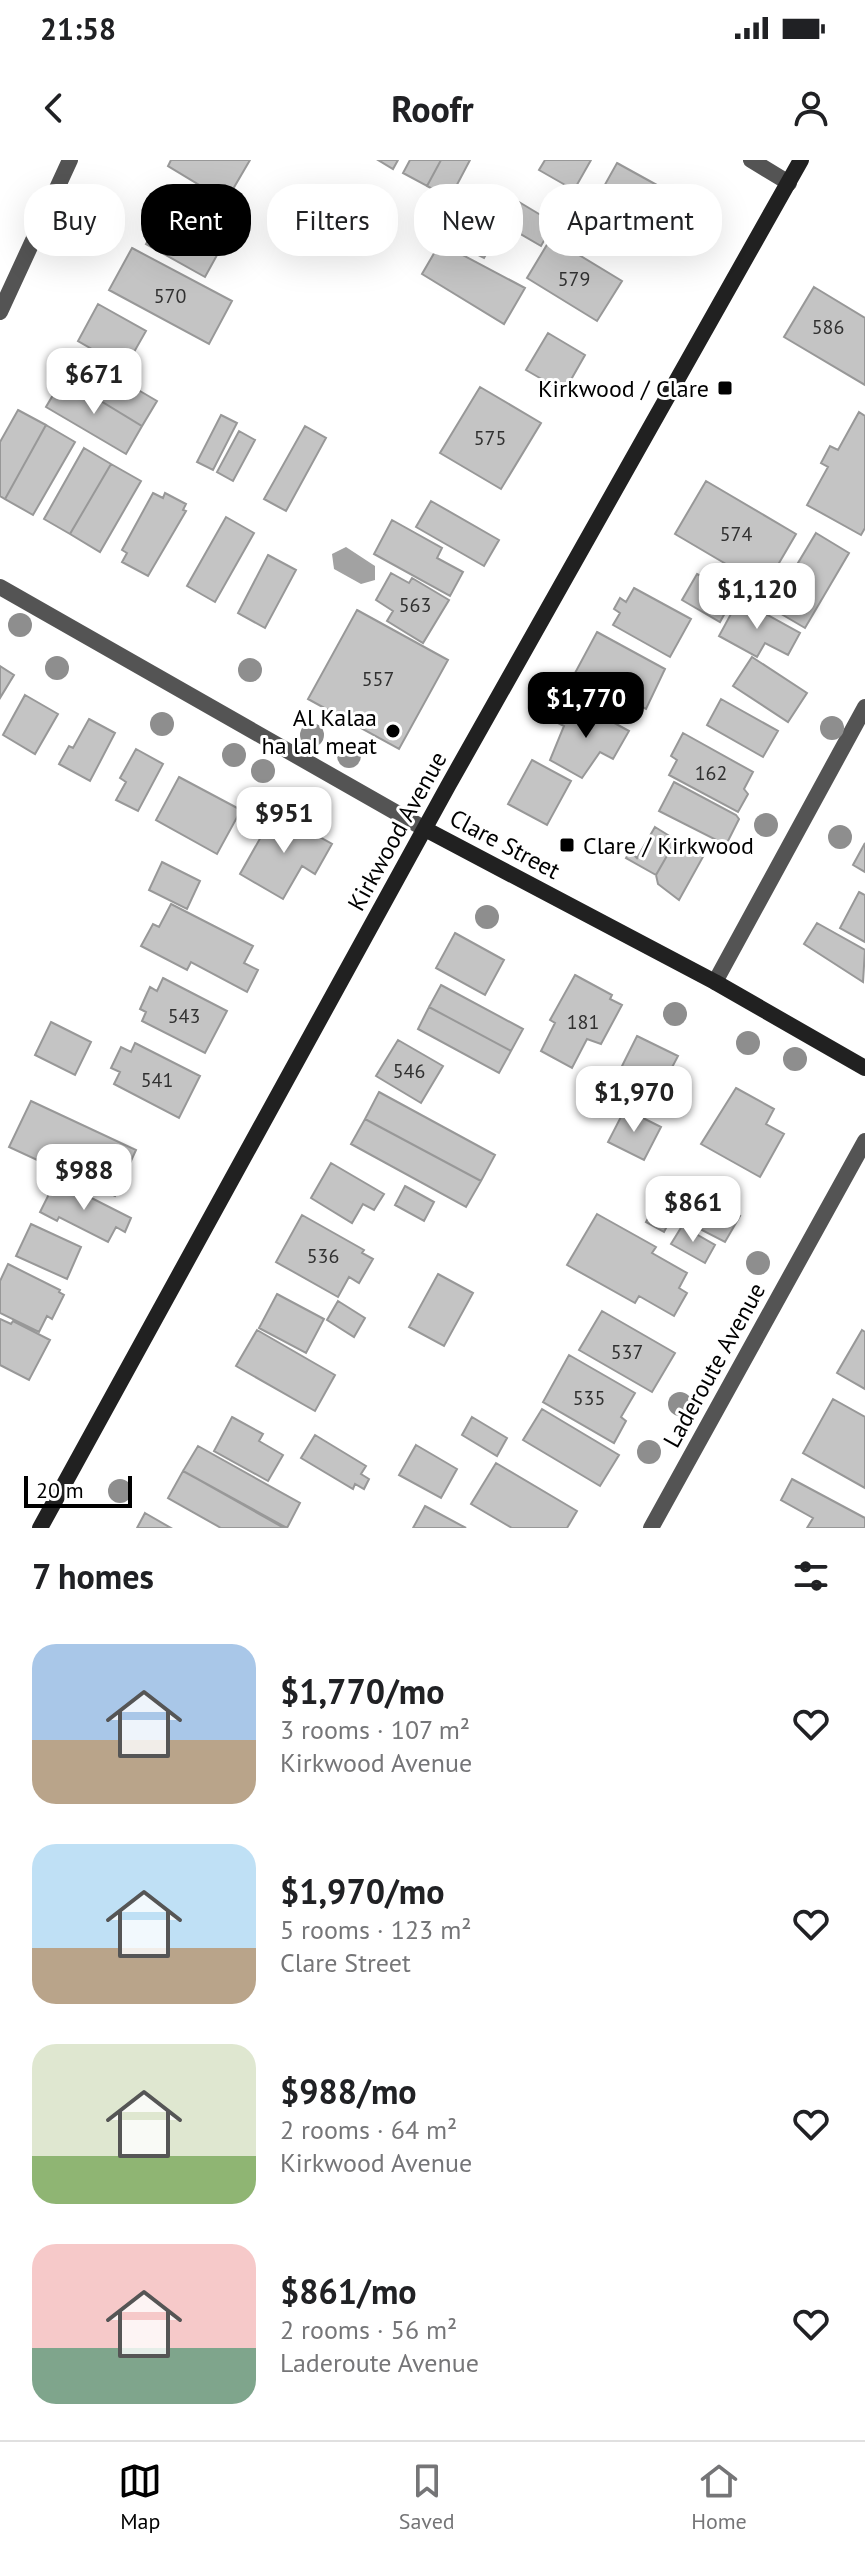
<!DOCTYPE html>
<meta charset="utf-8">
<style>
:root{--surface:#fff;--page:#f6f6f6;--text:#202124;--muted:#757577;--line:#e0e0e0;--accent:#000}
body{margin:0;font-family:"PT Sans",sans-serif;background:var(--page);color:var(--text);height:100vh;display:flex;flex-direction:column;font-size:30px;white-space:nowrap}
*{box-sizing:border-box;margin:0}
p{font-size:26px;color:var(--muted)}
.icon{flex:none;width:44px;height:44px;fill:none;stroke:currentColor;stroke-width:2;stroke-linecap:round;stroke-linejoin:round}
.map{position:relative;height:1368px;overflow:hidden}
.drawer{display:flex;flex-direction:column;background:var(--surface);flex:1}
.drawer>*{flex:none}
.hud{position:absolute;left:24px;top:24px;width:818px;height:72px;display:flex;gap:16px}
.scale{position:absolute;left:24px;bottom:20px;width:108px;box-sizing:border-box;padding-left:8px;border:4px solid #000;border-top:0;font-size:22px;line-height:28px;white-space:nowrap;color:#000;-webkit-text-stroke:6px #fff;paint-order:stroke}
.price{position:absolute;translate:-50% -68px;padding:0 18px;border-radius:16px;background:#fff;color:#222;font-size:26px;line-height:52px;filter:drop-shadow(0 2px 4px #0008)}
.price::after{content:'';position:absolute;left:50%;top:48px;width:24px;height:18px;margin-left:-12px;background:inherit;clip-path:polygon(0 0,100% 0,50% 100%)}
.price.selected{background:var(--accent);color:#fff}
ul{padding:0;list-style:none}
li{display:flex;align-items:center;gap:24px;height:200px;padding:0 32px}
li span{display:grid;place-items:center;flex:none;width:224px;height:160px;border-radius:24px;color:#555}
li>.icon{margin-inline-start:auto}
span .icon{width:96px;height:96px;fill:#fffc;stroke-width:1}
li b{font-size:34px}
h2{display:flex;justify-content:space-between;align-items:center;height:96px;padding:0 32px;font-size:34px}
.chip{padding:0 28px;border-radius:32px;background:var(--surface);box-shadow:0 8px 32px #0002;font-size:28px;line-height:72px}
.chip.selected{background:var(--accent);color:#fff}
.status{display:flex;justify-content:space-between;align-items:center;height:56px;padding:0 40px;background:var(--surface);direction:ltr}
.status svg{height:22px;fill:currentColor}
header{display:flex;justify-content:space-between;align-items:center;height:104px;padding:0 32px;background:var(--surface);font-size:36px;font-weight:600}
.menu{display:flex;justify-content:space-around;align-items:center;height:112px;border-top:2px solid var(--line);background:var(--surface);font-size:22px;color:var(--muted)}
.menu a{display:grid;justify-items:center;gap:4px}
.menu .selected{color:var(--accent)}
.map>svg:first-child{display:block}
.water{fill:#a2a2a2}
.building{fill:#c4c4c4;stroke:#989898;stroke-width:2}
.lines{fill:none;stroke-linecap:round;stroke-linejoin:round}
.street{stroke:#545454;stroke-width:16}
.secondary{stroke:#212121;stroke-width:16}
.tree{fill:#8e8e8e}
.poi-dot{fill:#000;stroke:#fff;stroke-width:3}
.labels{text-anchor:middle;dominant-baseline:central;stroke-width:6;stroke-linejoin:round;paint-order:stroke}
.number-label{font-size:20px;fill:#313131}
.poi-label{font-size:24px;fill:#000;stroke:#fff;text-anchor:end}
.street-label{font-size:24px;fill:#000;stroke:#fff}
</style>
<div class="status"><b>21:58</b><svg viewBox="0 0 49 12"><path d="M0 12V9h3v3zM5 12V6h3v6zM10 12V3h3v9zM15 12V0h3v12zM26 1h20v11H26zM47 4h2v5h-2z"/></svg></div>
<header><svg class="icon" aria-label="back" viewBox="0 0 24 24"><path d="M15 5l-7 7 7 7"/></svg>Roofr<svg class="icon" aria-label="person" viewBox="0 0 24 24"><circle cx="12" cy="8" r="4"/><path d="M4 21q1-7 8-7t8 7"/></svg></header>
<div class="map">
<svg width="865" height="1368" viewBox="0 0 865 1368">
<rect width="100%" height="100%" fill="#fff"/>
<path class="water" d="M346,387L375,406V420L361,424L334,409L332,394Z"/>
<path class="building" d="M171,0H250L226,41L168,6Z
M378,0H398L393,9Z
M410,0H441L427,26L403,13Z
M441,0H470L450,38L427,26Z
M545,0H591L574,30L539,10Z
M617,3L675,35L651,79L593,46Z
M177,26L237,59L222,86L154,49L160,38L168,43Z
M473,39L506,58L484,98L451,81Z
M519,42L554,63L541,86L505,65Z
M154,49L222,86L205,117L146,84L156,66L148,60Z
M551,78L622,121L597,161L527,118Z
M440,83L525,128L504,164L422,114Z
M132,88L232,141L209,184L109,130Z
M814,127L865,158V225L784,177Z
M98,144L146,171L125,208L78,181Z
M548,173L585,195L564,232L526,210Z
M77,194L157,241L142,266L63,218Z
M63,218L142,266L126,294L46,247Z
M480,227L541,263L501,329L440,293Z
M18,250L46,265L5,339L0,336V282Z
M859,252L865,256V368L861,375L807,345L828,307L821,303L830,286L838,290Z
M221,255L237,263L213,310L197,302Z
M46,265L75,282L33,355L5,339Z
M305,266L326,278L286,351L264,339Z
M239,271L255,280L233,321L217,312Z
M84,288L111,304L70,374L44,359Z
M111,304L141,321L100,392L70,374Z
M706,321L796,374L765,427L675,374Z
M153,333L163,338L165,333L186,344L183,350L186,351L148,416L122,402L127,393L122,390Z
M431,341L499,380L484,406L416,367Z
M226,357L254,373L215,442L187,426Z
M392,360L442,388L437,398L463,412L450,436L374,394Z
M816,373L849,393L805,468L771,448Z
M268,395L296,410L265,468L238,453Z
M391,413L409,423L412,418L449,440L423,483L387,461L393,451L376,440Z
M697,414L735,435L720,462L682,440Z
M634,428L691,459L670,497L613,465L620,453L614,449L620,438L626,442Z
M739,439L800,473L788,495L765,483L757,497L719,476Z
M357,450L448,500L399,589L308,539Z
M597,472L665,509L646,549L575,513Z
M752,497L807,533L788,562L733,526Z
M0,506L14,515L0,538Z
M25,535L58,554L35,594L3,575Z
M721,539L778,571L763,597L707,565Z
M578,543L629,571L613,599L600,592L582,618L550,600L564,566L558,563L564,552L571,556Z
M89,559L115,573L90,621L59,604L69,586L73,588Z
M683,573L753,612L744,629L748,634L738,652L669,615L677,600L671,596Z
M136,589L163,604L138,651L116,640L126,622L120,618Z
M532,600L571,621L547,665L508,644Z
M179,617L241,650L217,694L156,660Z
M674,622L736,655L739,659L726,685L659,651Z
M275,652L332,684L315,714L302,706L283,739L240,714Z
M655,667L676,680L656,715L626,698L630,691L637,698Z
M676,680L704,695L679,740L658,724L656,715Z
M865,683V712L853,705Z
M162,702L200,721L187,749L149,730Z
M859,732L865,735V782L840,768Z
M171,744L253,786L244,803L258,810L247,832L191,802L187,810L141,786L153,764L159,767Z
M817,763L865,790L863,822L804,784Z
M455,773L504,800L485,835L436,808Z
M575,815L612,835L610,839L622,845L601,884L587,879L572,908L541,891L555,863L550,860Z
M163,818L227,851L205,893L142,861L146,852L140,849L150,827L157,831Z
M441,825L523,869L511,891L429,847Z
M429,847L511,891L499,913L418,869Z
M51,862L91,882L75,915L35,895Z
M637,876L678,896L656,938L616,918Z
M398,880L443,906L421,943L376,916Z
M135,883L200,916L179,958L114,924L120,912L111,908L121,887L131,892Z
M736,928L774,949L766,964L784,974L760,1017L701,984Z
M379,932L495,995L481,1021L365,959Z
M31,941L136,990L115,1036L9,987Z
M625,949L661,967L644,1000L608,982Z
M365,959L481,1021L466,1047L351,984Z
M331,1003L384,1034L374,1050L363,1044L352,1063L311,1038Z
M669,1019L740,1056L725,1082L673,1055L664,1072L646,1062Z
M56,1020L131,1058L125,1072L116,1067L108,1082L59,1057L57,1061L40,1052Z
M405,1026L434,1042L424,1061L395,1045Z
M597,1054L656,1087L652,1093L687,1113L679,1128L687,1133L674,1156L639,1136L635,1143L567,1105Z
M302,1055L364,1090L362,1093L373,1099L359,1123L349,1117L338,1137L276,1102Z
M31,1064L81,1087L67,1119L16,1096Z
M682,1066L715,1085L705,1103L671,1084Z
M8,1104L60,1130L59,1132L64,1135L52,1159L47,1156L39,1172L0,1153V1121Z
M438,1114L473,1133L444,1186L409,1167Z
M277,1134L324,1159L306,1193L259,1168Z
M338,1141L365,1158L354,1177L327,1160Z
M602,1151L675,1193L652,1232L579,1190Z
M0,1159L11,1164L13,1161L50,1180L29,1220L0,1205Z
M257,1170L335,1215L315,1251L236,1206Z
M862,1170L865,1172V1229L837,1213Z
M569,1195L635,1233L621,1257L626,1261L614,1283L543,1242Z
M833,1239L865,1257V1328L803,1293Z
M542,1249L619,1295L600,1326L523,1280Z
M232,1257L263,1274L259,1281L283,1295L268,1321L214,1291Z
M472,1257L507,1278L497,1296L462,1275Z
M315,1275L366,1306L361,1314L369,1319L364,1329L355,1324L353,1329L301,1298Z
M416,1285L457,1309L441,1338L399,1315Z
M198,1286L300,1343L287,1368L183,1311Z
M496,1303L577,1351L567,1368H512L471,1344Z
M183,1311L284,1368H221L168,1338Z
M792,1319L865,1358V1368H807L813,1358L781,1340Z
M425,1346L466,1368H413Z
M145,1353L171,1368H137Z"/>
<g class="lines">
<path class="street" d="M751,0L789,23
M0,152L70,0
M0,427L425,669
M715,822L865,547
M651,1368L865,981"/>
<path class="secondary" d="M425,669L715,822L865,908
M40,1368L448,626L801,0"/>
</g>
<g class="tree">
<circle cx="20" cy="465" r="12"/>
<circle cx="57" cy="508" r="12"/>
<circle cx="250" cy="510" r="12"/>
<circle cx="162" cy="564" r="12"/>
<circle cx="832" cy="568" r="12"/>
<circle cx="312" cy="575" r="12"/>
<circle cx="234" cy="595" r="12"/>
<circle cx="349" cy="596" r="12"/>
<circle cx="263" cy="611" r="12"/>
<circle cx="766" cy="665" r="12"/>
<circle cx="840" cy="677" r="12"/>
<circle cx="487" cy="757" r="12"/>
<circle cx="675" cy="854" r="12"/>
<circle cx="748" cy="883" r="12"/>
<circle cx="795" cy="899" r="12"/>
<circle cx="758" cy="1103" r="12"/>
<circle cx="680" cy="1244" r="12"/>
<circle cx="649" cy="1292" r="12"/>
<circle cx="120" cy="1331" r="12"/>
</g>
<g class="poi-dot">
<rect x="717" y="220" width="16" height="16" rx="4"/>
<circle cx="393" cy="571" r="8"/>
<rect x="559" y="677" width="16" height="16" rx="4"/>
</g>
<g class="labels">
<g class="number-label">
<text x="574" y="119">579</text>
<text x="170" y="136">570</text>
<text x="828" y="167">586</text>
<text x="490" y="278">575</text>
<text x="736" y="374">574</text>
<text x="415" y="445">563</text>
<text x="378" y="519">557</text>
<text x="711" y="613">162</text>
<text x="184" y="856">543</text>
<text x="583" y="862">181</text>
<text x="409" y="911">546</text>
<text x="157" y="920">541</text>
<text x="323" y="1096">536</text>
<text x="627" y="1192">537</text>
<text x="589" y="1238">535</text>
</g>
<g class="poi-label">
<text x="709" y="228">Kirkwood / Clare</text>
<text x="377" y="557">Al Kalaa<tspan x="377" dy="28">ha lal meat</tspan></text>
<text x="583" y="685" text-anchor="start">Clare / Kirkwood</text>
</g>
<g class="street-label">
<text transform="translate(397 671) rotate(-61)">Kirkwood Avenue</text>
<text transform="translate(505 684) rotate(28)">Clare Street</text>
<text transform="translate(714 1205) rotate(-61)">Laderoute Avenue</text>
</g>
</g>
</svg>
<div class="scale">20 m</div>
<b class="price" style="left:94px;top:256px">$671</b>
<b class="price" style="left:757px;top:471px">$1,120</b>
<b class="price selected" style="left:586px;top:580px">$1,770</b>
<b class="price" style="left:284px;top:695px">$951</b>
<b class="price" style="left:634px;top:974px">$1,970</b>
<b class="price" style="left:84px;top:1052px">$988</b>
<b class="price" style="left:693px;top:1084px">$861</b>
<div class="hud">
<a class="chip">Buy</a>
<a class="chip selected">Rent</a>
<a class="chip">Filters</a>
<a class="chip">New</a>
<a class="chip">Apartment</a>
</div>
</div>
<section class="drawer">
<h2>7 homes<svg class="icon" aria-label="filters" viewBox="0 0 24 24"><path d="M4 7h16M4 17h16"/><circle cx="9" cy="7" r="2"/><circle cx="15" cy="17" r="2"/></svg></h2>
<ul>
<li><span style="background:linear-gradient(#a9c7e8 60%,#b9a48a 0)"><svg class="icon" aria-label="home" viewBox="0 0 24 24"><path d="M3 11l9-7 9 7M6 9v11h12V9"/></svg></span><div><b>$1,770/mo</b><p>3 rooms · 107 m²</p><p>Kirkwood Avenue</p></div><svg class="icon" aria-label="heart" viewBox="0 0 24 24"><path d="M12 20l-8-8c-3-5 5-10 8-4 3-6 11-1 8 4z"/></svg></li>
<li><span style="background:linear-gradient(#bfe0f5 65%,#b9a48a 0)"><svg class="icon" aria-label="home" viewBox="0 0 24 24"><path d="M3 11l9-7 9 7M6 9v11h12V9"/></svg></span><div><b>$1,970/mo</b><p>5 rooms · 123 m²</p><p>Clare Street</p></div><svg class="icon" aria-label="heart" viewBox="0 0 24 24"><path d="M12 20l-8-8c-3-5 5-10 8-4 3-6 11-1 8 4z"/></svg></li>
<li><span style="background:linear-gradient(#dfe7d0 70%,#8fb573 0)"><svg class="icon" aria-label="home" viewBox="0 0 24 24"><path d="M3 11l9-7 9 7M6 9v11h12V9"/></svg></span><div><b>$988/mo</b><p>2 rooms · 64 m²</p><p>Kirkwood Avenue</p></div><svg class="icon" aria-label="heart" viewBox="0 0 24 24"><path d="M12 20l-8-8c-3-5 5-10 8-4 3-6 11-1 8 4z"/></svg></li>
<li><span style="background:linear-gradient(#f6c9c9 65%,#7fa58c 0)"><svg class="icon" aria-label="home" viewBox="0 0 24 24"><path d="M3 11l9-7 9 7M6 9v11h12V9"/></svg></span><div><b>$861/mo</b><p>2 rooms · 56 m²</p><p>Laderoute Avenue</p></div><svg class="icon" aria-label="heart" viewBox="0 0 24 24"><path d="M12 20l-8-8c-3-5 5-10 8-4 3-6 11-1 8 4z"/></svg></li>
</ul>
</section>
<nav class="menu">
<a class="selected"><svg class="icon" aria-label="map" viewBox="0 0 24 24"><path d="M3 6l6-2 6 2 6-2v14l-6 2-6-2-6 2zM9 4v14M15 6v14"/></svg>Map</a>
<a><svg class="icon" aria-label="saved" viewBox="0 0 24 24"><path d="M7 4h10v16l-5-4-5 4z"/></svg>Saved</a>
<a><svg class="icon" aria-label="home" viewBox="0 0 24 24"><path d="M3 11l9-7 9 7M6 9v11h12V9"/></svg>Home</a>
</nav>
